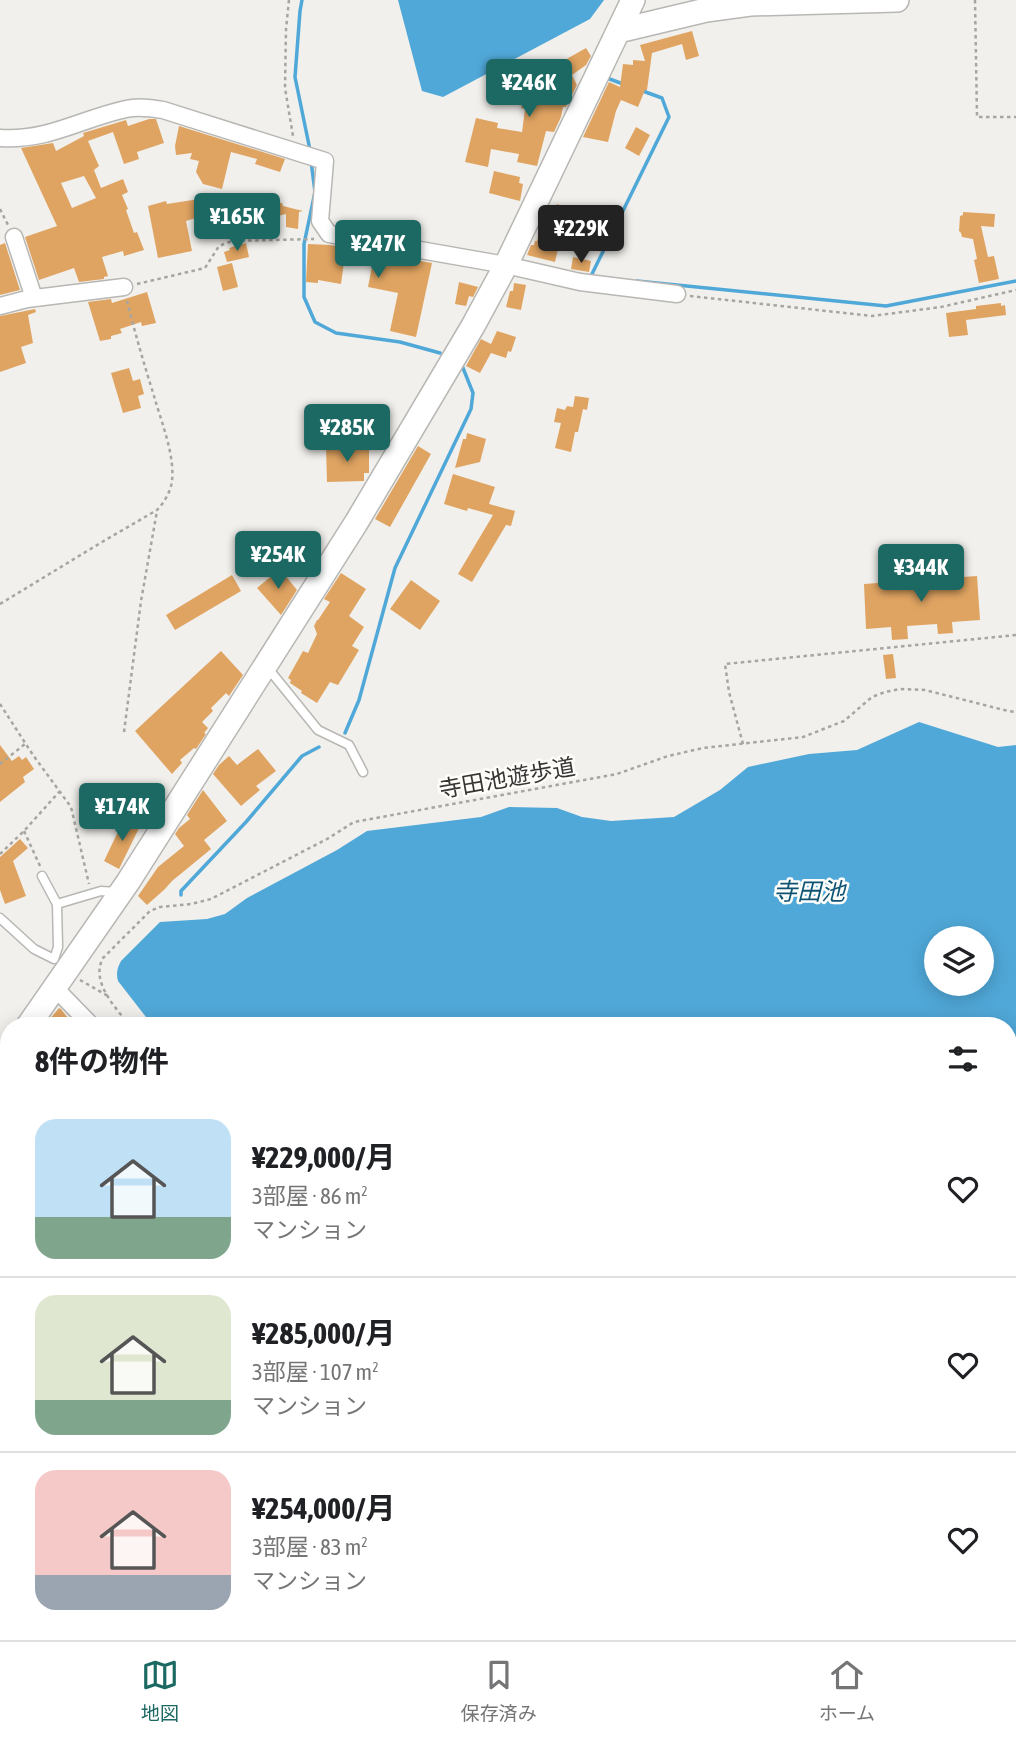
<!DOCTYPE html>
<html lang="ja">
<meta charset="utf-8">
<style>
:root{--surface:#fff;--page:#f6f6f6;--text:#202124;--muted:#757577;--line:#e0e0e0;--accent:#1c6863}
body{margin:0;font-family:"Asap Condensed","Noto Sans JP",sans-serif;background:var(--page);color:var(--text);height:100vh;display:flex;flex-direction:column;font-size:26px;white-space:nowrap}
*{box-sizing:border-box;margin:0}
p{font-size:23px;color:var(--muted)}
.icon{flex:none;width:38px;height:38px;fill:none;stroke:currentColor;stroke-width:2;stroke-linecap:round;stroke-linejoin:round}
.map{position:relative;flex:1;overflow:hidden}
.drawer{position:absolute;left:0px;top:1017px;width:1017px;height:625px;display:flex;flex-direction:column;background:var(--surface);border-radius:28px 28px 0 0;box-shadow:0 4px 18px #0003}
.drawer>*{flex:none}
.tools{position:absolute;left:924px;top:926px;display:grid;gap:14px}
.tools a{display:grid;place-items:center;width:70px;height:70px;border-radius:50%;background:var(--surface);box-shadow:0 4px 18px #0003;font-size:35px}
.price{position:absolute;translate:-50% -60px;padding:0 16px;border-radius:7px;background:var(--accent);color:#fff;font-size:23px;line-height:46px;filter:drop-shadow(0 2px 4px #0008)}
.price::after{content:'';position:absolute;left:50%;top:42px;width:21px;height:16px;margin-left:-10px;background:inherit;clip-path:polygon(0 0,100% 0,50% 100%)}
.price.selected{background:#222;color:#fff}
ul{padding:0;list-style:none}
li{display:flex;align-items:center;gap:21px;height:175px;padding:0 35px}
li+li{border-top:2px solid var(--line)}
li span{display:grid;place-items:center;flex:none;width:196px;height:140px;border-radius:21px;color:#555}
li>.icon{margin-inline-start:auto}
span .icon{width:84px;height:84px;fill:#fffc;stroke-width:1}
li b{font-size:30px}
h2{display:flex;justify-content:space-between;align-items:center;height:84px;padding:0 35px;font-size:30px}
.tab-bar{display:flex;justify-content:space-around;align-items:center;height:98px;border-top:2px solid var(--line);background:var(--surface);font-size:19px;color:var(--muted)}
.tab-bar a{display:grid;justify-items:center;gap:4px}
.tab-bar .selected{color:var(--accent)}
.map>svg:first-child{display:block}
.education{fill:#e8e2f8}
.green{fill:#bbe4a2}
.water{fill:#50a8d8;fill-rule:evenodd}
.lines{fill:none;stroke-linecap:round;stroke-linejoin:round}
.stream{stroke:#50a8d8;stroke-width:3.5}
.building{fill:#e0a462;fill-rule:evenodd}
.lane-casing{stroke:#b8b7b4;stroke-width:11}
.street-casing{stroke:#b8b7b4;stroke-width:19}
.secondary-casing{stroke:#b8b7b4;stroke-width:26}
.path{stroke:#a6a5a2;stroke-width:2.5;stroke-dasharray:3.5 3.5;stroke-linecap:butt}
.lane{stroke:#fff;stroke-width:8}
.street{stroke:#fff;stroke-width:16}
.secondary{stroke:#fff;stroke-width:23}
.labels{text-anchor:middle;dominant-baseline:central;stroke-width:5;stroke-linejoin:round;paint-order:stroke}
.street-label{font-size:23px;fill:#363534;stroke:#fefdfa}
.water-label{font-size:24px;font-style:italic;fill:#0d5474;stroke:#fefdfa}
</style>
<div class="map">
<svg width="1016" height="1640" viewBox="0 0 1016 1640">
<rect width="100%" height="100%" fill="#f1f0ec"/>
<path class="education" d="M1016,1318V1508L1008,1497V1322Z"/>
<path class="green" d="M1016,1279V1315L1008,1319V1282Z
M1016,1447V1503L1008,1493V1455Z"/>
<path class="water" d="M398,0H604L590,19L443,97L422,91Z
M919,722L998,747L1016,745V1275L1008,1278V1026H153L118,981C116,974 117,968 121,961L160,922L207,919L225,914L247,898L337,850L367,831L481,817L509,807L557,808L582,817L611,821L674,817L720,790L748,767L809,754L857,750ZM982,938V984H936V938Z"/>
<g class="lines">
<path class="stream" d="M302,0L300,11L295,77L310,150
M607,78L623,84
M311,161L315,192L304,244V297L315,322L336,333L400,342L440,353
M594,277L591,276L669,117L662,98L640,90
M637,281L886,306L1016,281
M345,733L359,700L395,568L471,409L473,393L461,363
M181,895V891L246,822L302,756L319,747"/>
</g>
<path class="building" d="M692,31L699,56L686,60L682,44L652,53L647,90H645L638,107L621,100L616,111L608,142L583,137L609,82L620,87L623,64L633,65V60L645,61L640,45Z
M586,48L591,56L586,65L572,75L577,85L566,107H563L561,117L554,132L546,131L537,166L517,162L519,154L491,149L488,167L465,162L476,118L498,123L497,128L522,132L525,109L521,108L524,90L552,94V76L549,69Z
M149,119H156L164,143L137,152L139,159L124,164L113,132L88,141L99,166L94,170L101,188L123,179L128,192L122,195L128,209L126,210L134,233L137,232L144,250L124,256L123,251L102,257L108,276L104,277V279L79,282L74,268L39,280L25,237L57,226L21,148L53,143L56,151L84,136L83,133L126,120L128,126ZM84,176L96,198L72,208L61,183Z
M179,126L285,159L280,172L255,164L257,159L231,152L222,189L203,184L196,172L199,161L190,159L192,153L176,155L175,146Z
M636,127L650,135L639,156L625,148Z
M494,171L520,177L519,183L523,184L520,201L489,193Z
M248,198H260V201L282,203L283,206L303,211L299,212L298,229L286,227V214L265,219L262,233L242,231Z
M199,199L202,216L186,221L192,251L158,258L148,206L166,201L167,204Z
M557,204L570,209L564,223L551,218Z
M963,212L995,214L994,227L981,226L988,257L994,256L999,279L979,283L974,260L977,259L973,239L962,237L961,233L959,231L960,216L963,215Z
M539,234L557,238L556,243L559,244L555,262L527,255L531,245H534L535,241H537Z
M5,243L20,290L0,295V245Z
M246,243L249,257L227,262L224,252L230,250L229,248Z
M308,244L330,245L432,263L416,337L390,331L398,293L368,287L373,261L345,255L341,284L318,280V283L306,282Z
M573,257L591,261L589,272L571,269Z
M232,263L238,287L223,291L217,267Z
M459,282L478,287L473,297L469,296L466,306L455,304Z
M514,283L526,285L521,310L506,307L510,291H513Z
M147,292L156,323L142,326L141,322L120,329L122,333L111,336V339L100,341L88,302L111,299L112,303Z
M1001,303V306L1005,305L1006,315L966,320L968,335L949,337L946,313L976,309V306Z
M35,309L36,312L28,315L33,343L21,347L26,363L0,372V316Z
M497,331L516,337L511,352L508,351L506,358L491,353L480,373L466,366L481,339L491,344Z
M129,368L133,381L140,379L144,394L138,396L141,408L123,413L111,373Z
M575,396L589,398L587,410L583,409L578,432H575L571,452L555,448L561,423L554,422L557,408L565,410L567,406L573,407Z
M467,433L486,439L480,462L455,468L463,439H466Z
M369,446V473H364V481L327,482L326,447Z
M418,446L431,454L390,527L375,519Z
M453,474L495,487L489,504L515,511L511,526L506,525L472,582L458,574L493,515L468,508L467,511L444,504Z
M280,569L297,590L281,615L257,588Z
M341,573L366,589L349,616L364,627L352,646L359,650L338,685L330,682L317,703L301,693L302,691L290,683L291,680L288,678L303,651L308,653L317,634L314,626L317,620H318L330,602L324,599Z
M232,575L241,591L175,630L166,615Z
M977,576L980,620L952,622L953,633L938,634L937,624L907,626L908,639L892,640L891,627L866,629L864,584Z
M411,580L440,601L420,630L390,609Z
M221,651L243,675L229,696L226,693L211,708L213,711L202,722L208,728L204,733L206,734L196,749L194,748L180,760L182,763L172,774L135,731Z
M893,654L896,678L886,679L883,655Z
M0,745L12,761L19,756L22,760L26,757L34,769L23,777L25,782L0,802Z
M258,749L276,771L256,786L260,790L241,806L213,774L219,765L229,756L237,765Z
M203,790L227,821L204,840L211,849L172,881L165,889L147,905L138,896L158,867L184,846L175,834L179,828L190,819L187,815Z
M125,817L141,824L119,869L104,861Z
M20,839L28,848L13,861L26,896L5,904L0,890V857Z
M59,1008L61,1009L74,1026H53L49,1020Z"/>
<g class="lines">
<defs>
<path id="lane" d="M267,667L318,730L349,745L363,772
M57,904L101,891L118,892
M0,918L34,949L54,959L58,947L57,904L42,876
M1008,1432L1016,1425"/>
<path id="street" d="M0,138C49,141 80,119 126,109C138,106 151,108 163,110L325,161L320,221L329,234L506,265L580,282L677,294
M14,237L34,298
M0,306L27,299L124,287
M54,987L92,1026
M0,1511L9,1510
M1008,1572L1016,1583
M0,1578H9
M254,1633L255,1640
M493,1633V1640
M509,1633V1640
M654,1633V1640
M829,1633L841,1640
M964,1633L977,1640
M34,1640L129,1633
M717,1640L721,1633
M854,1640L859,1633"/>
<path id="secondary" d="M618,31L706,10L750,4L897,0
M28,1026L128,882L356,523L473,326L506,265L633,0
M0,1066L9,1053"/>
</defs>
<use href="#lane" class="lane-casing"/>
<use href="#street" class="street-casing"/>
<use href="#secondary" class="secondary-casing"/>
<path class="path" d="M289,0L286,29L285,88L293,136
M975,0L977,117H1016
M0,209L8,225
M137,284L205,268L219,246L232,241L314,239
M690,296L872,316L941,307L1016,290
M0,604L102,542L157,510C164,503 171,491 172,481C175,455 161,421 154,396C144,364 135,333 127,301
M0,704L33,755L71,807L89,884
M124,732L141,601L157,511
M743,744L729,692L725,664L1016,635
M0,764L25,744
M24,831L40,866
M0,854L24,831L59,792
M80,980L108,996
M130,1026C116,1008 90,982 103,958L150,911L160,907L191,904L211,899L327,839L354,822L617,774L668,756L703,748L803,737L844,721L872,697L885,692L900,689L925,690L1008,711L1016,712
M1008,1309L1016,1307"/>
<use href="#lane" class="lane"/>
<use href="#street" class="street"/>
<use href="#secondary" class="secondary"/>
</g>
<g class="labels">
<g class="street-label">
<text transform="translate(507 778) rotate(-10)">寺田池遊歩道</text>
</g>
<g class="water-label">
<text x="809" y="891">寺田池</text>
</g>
</g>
</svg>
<div class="tools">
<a><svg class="icon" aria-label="layers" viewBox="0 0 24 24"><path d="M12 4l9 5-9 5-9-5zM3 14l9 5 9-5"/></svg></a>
</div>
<b class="price" style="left:529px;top:119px">¥246K</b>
<b class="price" style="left:237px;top:253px">¥165K</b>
<b class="price selected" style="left:581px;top:265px">¥229K</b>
<b class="price" style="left:378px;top:280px">¥247K</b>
<b class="price" style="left:347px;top:464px">¥285K</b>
<b class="price" style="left:278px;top:591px">¥254K</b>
<b class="price" style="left:921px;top:604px">¥344K</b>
<b class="price" style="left:122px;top:843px">¥174K</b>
<section class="drawer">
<h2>8件の物件<svg class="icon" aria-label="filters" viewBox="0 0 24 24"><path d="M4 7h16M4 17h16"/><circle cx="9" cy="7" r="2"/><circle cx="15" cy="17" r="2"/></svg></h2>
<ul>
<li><span style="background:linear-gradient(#bfe0f5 70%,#7fa58c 0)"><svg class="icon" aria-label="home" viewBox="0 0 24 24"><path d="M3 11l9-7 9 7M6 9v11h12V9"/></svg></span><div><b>¥229,000/月</b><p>3部屋 · 86 m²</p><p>マンション</p></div><svg class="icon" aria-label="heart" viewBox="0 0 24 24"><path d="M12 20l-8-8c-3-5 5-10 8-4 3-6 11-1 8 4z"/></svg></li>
<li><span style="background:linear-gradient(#dfe7d0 75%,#7fa58c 0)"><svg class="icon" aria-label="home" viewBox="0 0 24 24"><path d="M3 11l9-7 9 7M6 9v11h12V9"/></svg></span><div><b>¥285,000/月</b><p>3部屋 · 107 m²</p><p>マンション</p></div><svg class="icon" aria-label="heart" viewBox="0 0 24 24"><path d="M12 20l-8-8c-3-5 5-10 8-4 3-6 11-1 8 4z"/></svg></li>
<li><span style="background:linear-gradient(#f6c9c9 75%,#9aa5b1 0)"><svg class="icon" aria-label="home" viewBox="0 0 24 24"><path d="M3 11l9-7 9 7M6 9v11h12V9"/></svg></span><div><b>¥254,000/月</b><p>3部屋 · 83 m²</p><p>マンション</p></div><svg class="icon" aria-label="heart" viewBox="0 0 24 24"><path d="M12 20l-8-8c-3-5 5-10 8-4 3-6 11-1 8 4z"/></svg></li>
</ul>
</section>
</div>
<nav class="tab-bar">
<a class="selected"><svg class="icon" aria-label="map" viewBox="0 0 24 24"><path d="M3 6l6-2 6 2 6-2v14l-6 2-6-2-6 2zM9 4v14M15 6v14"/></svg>地図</a>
<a><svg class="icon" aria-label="saved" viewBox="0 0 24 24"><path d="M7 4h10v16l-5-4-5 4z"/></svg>保存済み</a>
<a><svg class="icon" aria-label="home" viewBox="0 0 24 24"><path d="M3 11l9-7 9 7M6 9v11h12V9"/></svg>ホーム</a>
</nav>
